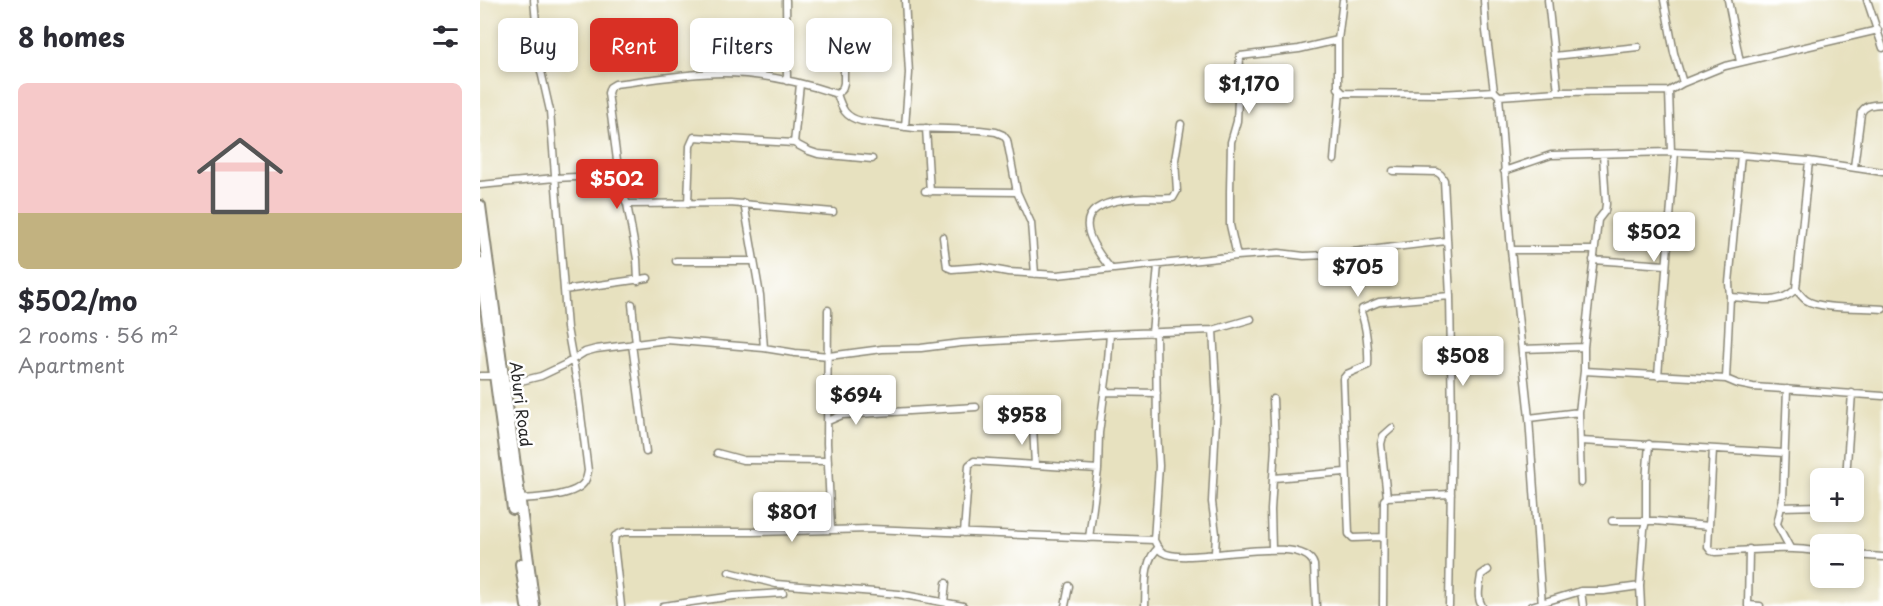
<!DOCTYPE html>
<meta charset="utf-8">
<style>
:root{--surface:#fff;--page:#f2f2f3;--text:#2b2b33;--muted:#7c7c81;--line:#e1e1e2;--accent:#d93025}
body{margin:0;font-family:"Playpen Sans",sans-serif;background:var(--page);color:var(--text);height:100vh;display:flex;flex-direction:column;font-size:22px;white-space:nowrap}
*{box-sizing:border-box;margin:0}
p{font-size:20px;color:var(--muted)}
.icon{flex:none;width:33px;height:33px;fill:none;stroke:currentColor;stroke-width:2;stroke-linecap:round;stroke-linejoin:round}
.map{position:relative;flex:1;overflow:hidden}
.sheet{display:flex;flex-direction:column;background:var(--surface);width:480px}
.sheet>*{flex:none}
.guide{position:absolute;left:18px;top:18px;width:570px;height:54px;display:flex;gap:12px}
.tools{position:absolute;left:1330px;top:468px;display:grid;gap:12px}
.tools a{display:grid;place-items:center;width:54px;height:54px;border-radius:9px;background:var(--surface);box-shadow:0 3px 9px #0003;font-size:30px}
.price{position:absolute;translate:-50% -51px;padding:0 14px;border-radius:6px;background:#fff;color:#222;font-size:20px;line-height:39px;filter:drop-shadow(0 2px 3px #0008)}
.price::after{content:'';position:absolute;left:50%;top:36px;width:18px;height:14px;margin-left:-9px;background:inherit;clip-path:polygon(0 0,100% 0,50% 100%)}
.price.selected{background:var(--accent);color:#fff}
ul{padding:0;list-style:none}
li{display:grid;align-content:center;gap:12px;height:318px;padding:0 18px}
li+li{border-top:2px solid var(--line)}
li span{display:grid;place-items:center;height:186px;border-radius:9px;color:#555}
li>.icon{margin-inline-start:auto}
span .icon{width:108px;height:108px;fill:#fffc;stroke-width:1}
li b{font-size:26px}
h2{display:flex;justify-content:space-between;align-items:center;height:72px;padding:0 18px;font-size:26px}
.tag{padding:0 21px;border-radius:9px;background:var(--surface);box-shadow:0 3px 9px #0003;font-size:21px;line-height:54px}
.tag.selected{background:var(--accent);color:#fff}
main{display:flex;flex:1;min-height:0}
.map>svg:first-child{display:block}
.lines{fill:none;stroke-linecap:round;stroke-linejoin:round}
.minor-casing{stroke:#898675;stroke-width:9}
.trunk-casing{stroke:#898675;stroke-width:14}
.minor{stroke:#fff;stroke-width:6}
.trunk{stroke:#fff;stroke-width:10}
.labels{text-anchor:middle;dominant-baseline:central;stroke-width:5;stroke-linejoin:round;paint-order:stroke}
.street-label{font-size:16px;fill:#2b2b2b;stroke:#fff}
</style>
<main>
<section class="sheet">
<h2>8 homes<svg class="icon" aria-label="filters" viewBox="0 0 24 24"><path d="M4 7h16M4 17h16"/><circle cx="9" cy="7" r="2"/><circle cx="15" cy="17" r="2"/></svg></h2>
<ul>
<li><span style="background:linear-gradient(#f6c9c9 70%,#c2b280 0)"><svg class="icon" aria-label="home" viewBox="0 0 24 24"><path d="M3 11l9-7 9 7M6 9v11h12V9"/></svg></span><div><b>$502/mo</b><p>2 rooms · 56 m²</p><p>Apartment</p></div></li>
</ul>
</section>
<div class="map">
<svg width="1403" height="606" viewBox="0 0 1403 606">
<rect width="100%" height="100%" fill="#fff"/>
<filter id="ink" filterUnits="userSpaceOnUse"><feTurbulence type="fractalNoise" baseFrequency=".0167" numOctaves="2"/><feDisplacementMap in="SourceGraphic" scale="12" xChannelSelector="R" yChannelSelector="G"/><feConvolveMatrix kernelMatrix="1 2 1 2 8 2 1 2 1" color-interpolation-filters="sRGB"/></filter>
<filter id="wash" filterUnits="userSpaceOnUse"><feTurbulence type="fractalNoise" baseFrequency=".008" numOctaves="4" result="noise"/><feDisplacementMap in="SourceGraphic" scale="24" xChannelSelector="R" yChannelSelector="G"/><feGaussianBlur stdDeviation="1.35" result="paint"/><feColorMatrix in="noise" values="0 0 0 0 0 0 0 0 0 0 0 0 0 0 0 0 0 1.4 0 .05"/><feComposite in="paint" operator="in"/></filter>
<g filter="url(#wash)">
<rect width="100%" height="100%" fill="#e7e1bf"/>
</g>
<g filter="url(#ink)">
<g class="lines">
<defs>
<path id="minor" d="M306,0L307,81
M425,0L429,73L425,127
M863,0L858,40V88L863,93L960,94L1014,91
M1004,0L1006,31L1014,91L1019,96L1031,250L1049,418L1062,606
M1068,0L1078,92
M1184,0L1194,53L1203,83
M1248,0L1260,62
M1387,0L1403,48
M1074,56L1158,47
M1189,91L1191,152
M357,94L362,90L364,83V30
M1019,96L1078,92L1189,91L1203,83L1245,66L1398,30
M446,128L450,192
M314,143L320,84
M854,160L860,91
M1374,167L1381,113C1385,104 1394,105 1403,104
M913,171L957,172L961,175L964,180L970,296L972,420L969,606
M1024,171L1071,155L1191,152L1261,155L1329,161L1403,172
M0,185L75,178L139,175
M445,191L537,192
M264,203L280,295L284,348
M147,204L157,259L158,281
M208,204L210,146L214,137L314,143L329,151L338,154L392,159
M353,212L250,203L147,204L144,197L139,175L128,93L130,87L135,84C170,80 207,73 242,73C280,73 321,82 357,94C362,109 365,117 381,121L434,128L500,130L516,132L523,135L527,140L537,192L551,223L555,274
M463,237L467,267L472,269L500,267L528,272L577,275L757,256L799,253L824,256L847,255L966,241
M1031,250H1114
M757,256L750,225V191L751,142L757,121L760,56L819,49L858,40
M1113,260L1186,265
M196,261H274
M631,269C590,220 604,200 665,198C674,198 683,199 693,198L697,191L695,160L701,124
M1316,289C1319,293 1322,297 1326,300C1341,310 1385,307 1403,309
M84,290L168,278
M1250,297L1249,283L1261,155
M152,304L156,344
M348,310L347,443L351,529
M733,330L737,402L732,502L736,534L735,553
M672,333L678,265
M676,333L677,431L679,466L674,540C676,544 678,549 682,552C706,568 824,530 834,565L836,606
M152,344L166,452
M1042,349L1104,347
M1104,371L1246,379L1250,297C1274,297 1296,308 1316,289L1329,161
M0,376H15
M1178,376L1195,152
M1246,379L1258,384L1273,387L1403,396
M25,385L61,376L84,365L105,352L116,349L187,340L284,348L315,353L349,356L402,349L441,348L481,343L630,334L733,330L771,319
M1307,389L1303,498L1297,524L1310,548
M624,392L677,393
M1049,418L1099,412
M348,421L362,415L496,407
M553,426L555,465
M1101,441L1304,453
M237,453L263,460L348,461
M794,478L865,472
M1366,478L1372,393
M1101,483L1099,412L1104,371V347L1118,220L1125,211L1126,204L1123,154
M907,497L901,444L903,436L912,428
M39,499C56,498 96,497 105,481C107,478 107,475 108,471L97,383L87,328L70,111L60,67L54,0
M1301,507L1341,506
M1132,521H1175L1229,526L1228,547L1231,551L1235,552C1271,551 1305,545 1341,552
M1229,526L1233,449
M484,533L489,465L494,461L618,469
M902,537L873,538L869,534L863,379L867,374L888,365C889,349 886,326 881,312L882,309L899,302L970,296
M609,538L618,470L619,433L627,373L630,334
M792,549L791,510L795,446L793,399
M1374,555L1403,557
M249,572L296,584L419,594L483,606
M1160,586L1161,606
M1101,591L1103,606
M464,602L466,583
M1268,605L1280,606
M141,606L134,544L135,536L143,532H272L390,529L674,540
M183,606L254,596L303,593
M585,606L589,586
M665,606C666,589 663,558 679,548
M903,606L904,500L907,497L971,494
M1002,606C996,597 1000,585 1001,575L1008,570
M1051,606L1101,591H1124L1160,586L1164,529L1166,521V481L1169,444
M1268,606L1269,549"/>
<path id="trunk" d="M0,206L54,606
M0,263L33,509
M41,564L47,606"/>
</defs>
<use href="#minor" class="minor-casing"/>
<use href="#trunk" class="trunk-casing"/>
<use href="#minor" class="minor"/>
<use href="#trunk" class="trunk"/>
</g>
</g>
<g class="labels">
<g class="street-label">
<text transform="translate(42 404) rotate(83)">Aburi Road</text>
</g>
</g>
</svg>
<div class="tools">
<a>+</a>
<a>−</a>
</div>
<b class="price" style="left:769px;top:115px">$1,170</b>
<b class="price selected" style="left:137px;top:210px">$502</b>
<b class="price" style="left:1174px;top:263px">$502</b>
<b class="price" style="left:878px;top:298px">$705</b>
<b class="price" style="left:983px;top:387px">$508</b>
<b class="price" style="left:376px;top:426px">$694</b>
<b class="price" style="left:542px;top:446px">$958</b>
<b class="price" style="left:312px;top:543px">$801</b>
<div class="guide">
<a class="tag">Buy</a>
<a class="tag selected">Rent</a>
<a class="tag">Filters</a>
<a class="tag">New</a>
</div>
</div>
</main>
